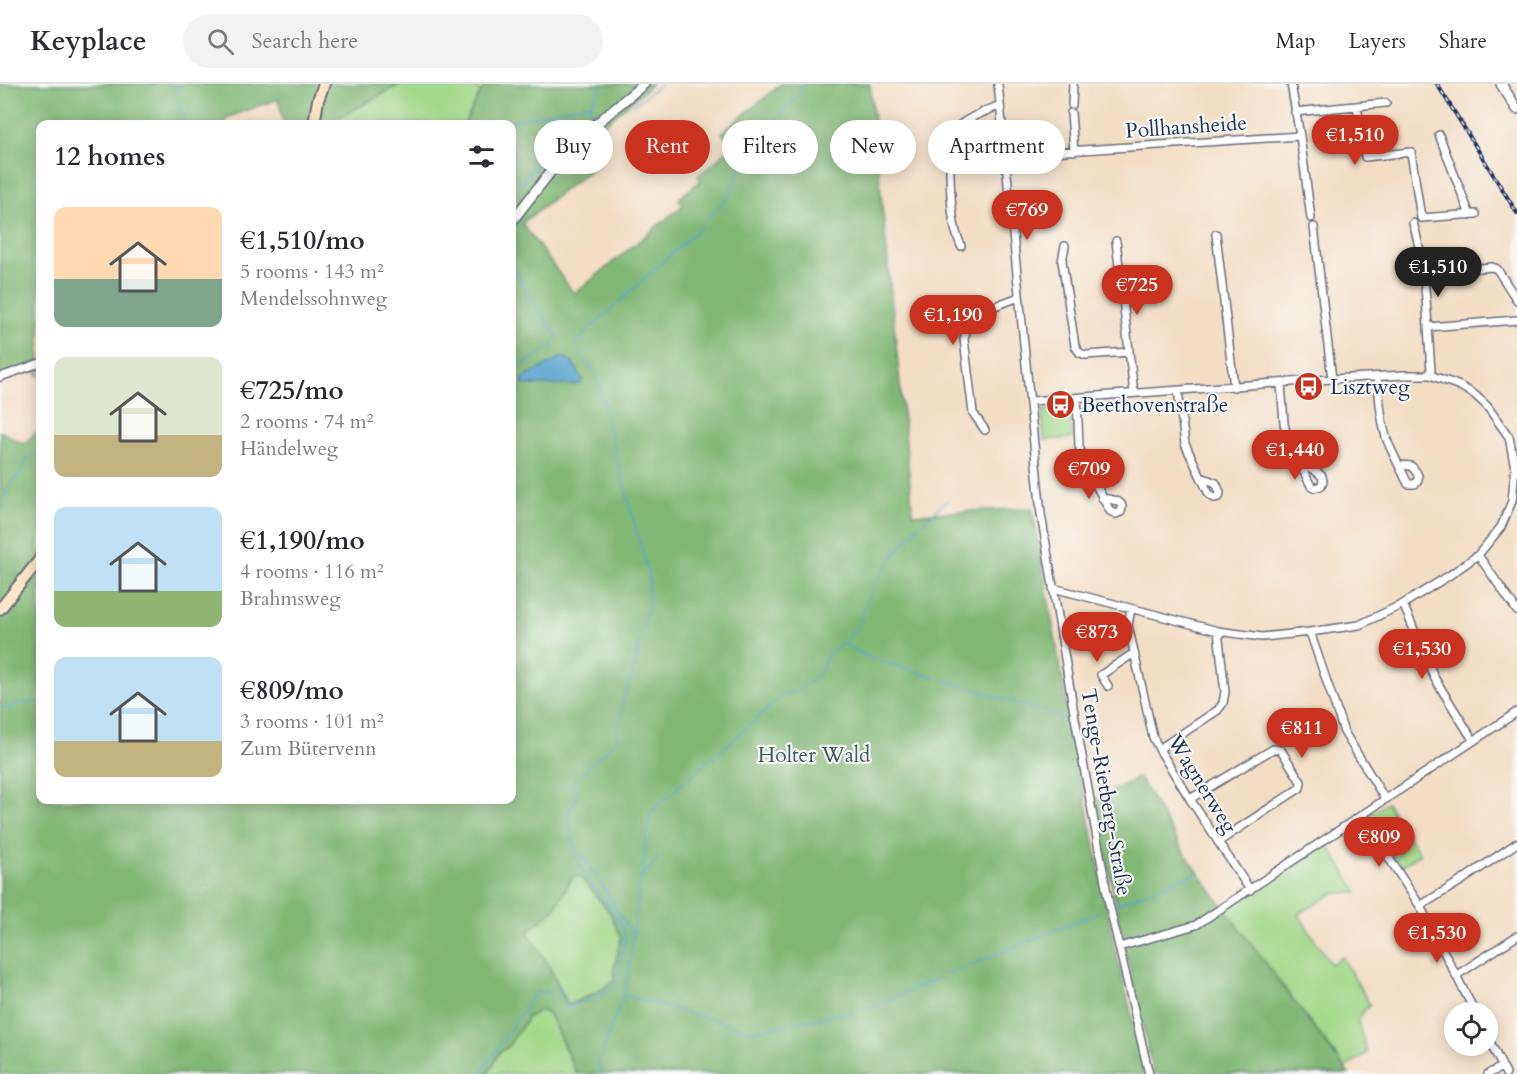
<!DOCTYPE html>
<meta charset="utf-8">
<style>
:root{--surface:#fff;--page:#f2f2f3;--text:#2b2b33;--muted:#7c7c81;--line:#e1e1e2;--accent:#c8321e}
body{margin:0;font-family:Cardo,serif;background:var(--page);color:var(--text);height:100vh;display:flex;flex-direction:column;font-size:22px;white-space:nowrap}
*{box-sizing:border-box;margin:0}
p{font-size:20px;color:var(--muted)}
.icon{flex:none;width:33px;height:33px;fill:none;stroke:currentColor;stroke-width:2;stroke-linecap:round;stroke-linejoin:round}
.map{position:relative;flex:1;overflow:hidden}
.sheet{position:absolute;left:36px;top:36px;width:480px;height:684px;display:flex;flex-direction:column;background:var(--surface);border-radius:12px;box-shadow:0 3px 15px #0003}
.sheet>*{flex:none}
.hud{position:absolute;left:534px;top:36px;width:570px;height:54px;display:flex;gap:12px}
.buttons{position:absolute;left:1444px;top:918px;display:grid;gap:12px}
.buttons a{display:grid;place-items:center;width:54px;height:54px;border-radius:50%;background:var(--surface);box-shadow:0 3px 15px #0003;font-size:30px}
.price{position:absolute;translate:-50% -51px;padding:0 14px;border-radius:21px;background:var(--accent);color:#fff;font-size:20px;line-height:39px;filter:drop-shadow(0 2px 3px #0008)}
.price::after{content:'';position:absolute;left:50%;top:36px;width:18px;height:14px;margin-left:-9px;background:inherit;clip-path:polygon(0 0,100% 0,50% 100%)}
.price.on{background:#222;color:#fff}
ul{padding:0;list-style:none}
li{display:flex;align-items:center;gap:18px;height:150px;padding:0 18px}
li span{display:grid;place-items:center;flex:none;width:168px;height:120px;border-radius:12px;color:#555}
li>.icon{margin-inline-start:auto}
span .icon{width:72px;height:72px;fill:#fffc;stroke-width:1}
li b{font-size:26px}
h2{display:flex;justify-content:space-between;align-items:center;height:72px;padding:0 18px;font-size:26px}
.pill{padding:0 21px;border-radius:27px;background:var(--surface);box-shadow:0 3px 15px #0003;font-size:21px;line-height:54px}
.pill.on{background:var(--accent);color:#fff}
header{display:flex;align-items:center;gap:36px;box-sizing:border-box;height:84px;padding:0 30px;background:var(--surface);border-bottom:2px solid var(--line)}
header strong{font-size:28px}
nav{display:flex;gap:33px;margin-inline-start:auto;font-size:21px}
.search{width:420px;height:54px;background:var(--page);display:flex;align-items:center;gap:15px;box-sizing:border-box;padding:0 21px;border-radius:33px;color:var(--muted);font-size:22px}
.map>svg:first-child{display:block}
.green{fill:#a2d889;stroke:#5e8474;stroke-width:1.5}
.forest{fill:#81b875;stroke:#4e746a;stroke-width:1.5;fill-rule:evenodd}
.water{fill:#55a2ce;stroke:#386896;stroke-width:1.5}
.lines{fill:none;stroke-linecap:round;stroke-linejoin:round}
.stream{stroke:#55a2ce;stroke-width:1.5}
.minor-casing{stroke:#676c81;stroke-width:10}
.tertiary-casing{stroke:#676c81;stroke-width:12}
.secondary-casing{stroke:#676c81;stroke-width:14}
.minor{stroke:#fff;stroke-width:7}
.tertiary{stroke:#fff;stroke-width:9}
.secondary{stroke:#fde5c5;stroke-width:10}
.rail-casing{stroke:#1b2f5e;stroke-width:4}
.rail{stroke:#f6f6f2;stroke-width:1.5;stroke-dasharray:4.5;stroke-linecap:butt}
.labels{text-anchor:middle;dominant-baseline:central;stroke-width:4.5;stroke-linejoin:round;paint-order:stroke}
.street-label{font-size:21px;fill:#1b2f5e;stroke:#f6f6f2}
.poi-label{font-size:21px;fill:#1b2f5e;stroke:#f6f6f2;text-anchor:start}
.park-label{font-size:21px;fill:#3d5969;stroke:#f6f6f2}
</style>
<header>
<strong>Keyplace</strong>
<div class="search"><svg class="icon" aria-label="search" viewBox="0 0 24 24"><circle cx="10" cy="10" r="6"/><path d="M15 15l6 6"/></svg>Search here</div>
<nav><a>Map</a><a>Layers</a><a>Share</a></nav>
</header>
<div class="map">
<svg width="1517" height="990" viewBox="0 0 1517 990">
<rect width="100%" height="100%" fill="#f6f6f2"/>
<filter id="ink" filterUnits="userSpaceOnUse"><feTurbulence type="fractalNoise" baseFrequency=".0167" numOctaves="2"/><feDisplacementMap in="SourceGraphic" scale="12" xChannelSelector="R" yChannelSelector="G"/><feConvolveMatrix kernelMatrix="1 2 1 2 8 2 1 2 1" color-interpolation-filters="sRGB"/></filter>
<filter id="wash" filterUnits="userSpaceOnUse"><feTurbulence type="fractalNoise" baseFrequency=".008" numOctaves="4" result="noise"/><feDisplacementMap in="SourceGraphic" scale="24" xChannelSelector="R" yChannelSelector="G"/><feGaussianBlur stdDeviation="1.35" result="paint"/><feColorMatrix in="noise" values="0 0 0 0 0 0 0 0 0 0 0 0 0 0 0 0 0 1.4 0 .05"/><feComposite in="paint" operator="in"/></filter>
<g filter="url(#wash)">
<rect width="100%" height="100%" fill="#f3dec3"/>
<path class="green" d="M401,0H474L481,10L464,40H327Z
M1070,324L1072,354L1044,356L1042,326Z
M1387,719L1420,770L1400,783L1368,737V733L1369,731Z
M1326,758L1358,809H1334L1298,830L1331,880L1342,873L1370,921L1364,926L1358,938L1367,969L1345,984L1225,826Z
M573,792L581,793L610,829L621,854L614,885V897L599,907L568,921L549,882L528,848L555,824Z
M540,926L549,930L577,990H488L500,967L507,964L528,933Z"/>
<path class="forest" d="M0,0H401L327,40H284L278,15L226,34L227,40H40V293L33,284L0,294Z
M485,0H652L585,56L600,78L522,139L574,210L683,121L679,115L701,96L698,92L733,62L722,49L781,0H870L913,430L1032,424L1071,643L1115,864L1146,990H577L549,930L540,926L528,933L507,964L500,967L488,990H0V347L24,360L40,345V716H512V40H464ZM573,792L581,793L610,829L621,854L614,885V897L599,907L568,921L549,882L528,848L555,824Z
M1139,693L1184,768L1221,820L1349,990H1154L1125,866L1095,716Z"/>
<path class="water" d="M562,273C574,277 577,285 582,296L580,300L570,301H523L522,295Z"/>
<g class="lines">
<path class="stream" d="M176,0V9
M178,16L185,40
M632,22L661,0
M590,28L598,26
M499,40L591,19L603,0
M512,112L542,73L562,51L565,46L589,28L591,19
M706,137L730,111L736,92L740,87L744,74L750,67L761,52L778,35L786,22L796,15L805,0
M512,145L517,139
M512,180L526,206L556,251V255
M576,263L580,254L703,141
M580,270L595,288
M512,287L547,266L554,259
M596,294L600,303L612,356L650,497L648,507V524L642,548
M0,433L8,403L20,390L26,376L35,369L40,367
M843,559L867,573L934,593
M942,596L1056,631L1061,637L1064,635
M0,624H9L19,620L40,617
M736,653L784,610L795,608L819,591L829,569L845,557L858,542L868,514L876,498L894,471L919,442L947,416
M575,764L579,767L615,821L618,829L632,849
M642,792L657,775
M1116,820L1197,789
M946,891L1099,828
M555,905L558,904L567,924L569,923C582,918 610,911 617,897C621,891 619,881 620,874C621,868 624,862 625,856C627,840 590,801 582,786C572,768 572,747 568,728L577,715L572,704V699L617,655V647L625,612L636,577L640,555
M624,911L753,947L868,925L936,895
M480,990L534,910L550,907
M602,990L598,980L626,903L650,729L702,682L732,657"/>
</g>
</g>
<g filter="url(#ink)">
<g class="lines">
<defs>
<path id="minor" d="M998,0L1041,430L1073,623L1109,820L1149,990
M1072,21L1073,0
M1357,22L1365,73L1411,68L1421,134L1476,130
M1295,28L1386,19
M1071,29L1074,67
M1439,51L1470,131
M1300,52L1311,134
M1006,71L1300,52L1291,0
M1413,139C1427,185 1427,238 1431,286L1430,291
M1314,143L1332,295
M1216,150L1234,303
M1116,157L1134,309
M961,162C959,156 956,150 955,144C951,126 946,60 955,46C963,35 987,27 1000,21
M1065,162L1062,177L1075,262L1080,269L1086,271L1129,268
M1423,189L1492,183L1497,185L1517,216
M1428,243L1517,236
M0,293L40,279
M1377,293C1380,314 1380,336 1387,356C1393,371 1401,385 1408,400H1415C1422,393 1416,387 1411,382L1399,381
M1281,300L1284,339L1288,357L1311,402L1314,404L1321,402L1323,397L1322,392L1313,385L1301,382
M1178,307L1185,360L1209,410L1214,414L1219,413L1220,408L1216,399L1201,393
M1077,314L1079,362L1084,379L1110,427L1116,430L1121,428C1126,415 1110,416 1102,414
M1030,317L1332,295L1404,291H1430L1460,302L1475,311L1487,322L1509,353L1515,384L1512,417L1501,443L1478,471L1450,491L1403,520L1359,541L1310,548L1262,553L1218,547L1053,504
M985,346L973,329L964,255L967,244L971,236L995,222L1019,213
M1478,471L1517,527
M1403,520L1435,595L1473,656
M1131,525L1128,541L1153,653L1159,665L1190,715L1250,806
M1310,548L1344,648L1385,715
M1108,602L1101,591L1134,569
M1159,665L1218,626L1223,619L1225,608L1218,547
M1190,715L1273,665L1281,666L1301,698L1300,704L1218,758
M1361,731L1420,822L1475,928
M1420,822L1461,797L1517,759
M1119,863L1196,841L1517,628
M1457,891L1517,852
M1488,954L1506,990
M1488,990L1502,983"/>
<path id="tertiary" d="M1501,0L1517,25
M512,137L570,63L616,23L644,0"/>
<path id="secondary" d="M314,40L318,16L324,0
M0,525L40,475"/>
</defs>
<use href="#minor" class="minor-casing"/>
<use href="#tertiary" class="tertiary-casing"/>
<use href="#secondary" class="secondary-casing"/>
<use href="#minor" class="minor"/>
<use href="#tertiary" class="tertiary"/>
<use href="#secondary" class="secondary"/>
<defs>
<path id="rail" d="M1437,0L1517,129"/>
</defs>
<use href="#rail" class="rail-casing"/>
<use href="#rail" class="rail"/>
</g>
</g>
<defs>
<symbol id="bus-disc" viewBox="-11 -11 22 22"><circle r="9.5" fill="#c8321e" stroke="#f6f6f2"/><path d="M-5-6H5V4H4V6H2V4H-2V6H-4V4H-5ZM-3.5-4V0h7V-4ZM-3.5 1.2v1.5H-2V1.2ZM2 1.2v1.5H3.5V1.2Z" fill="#fff"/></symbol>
</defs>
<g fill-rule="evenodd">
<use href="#bus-disc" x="1292" y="286" width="33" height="33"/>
<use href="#bus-disc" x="1044" y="304" width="33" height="33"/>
</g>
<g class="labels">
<g class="street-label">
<text transform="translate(1186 43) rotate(-4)">Pollhansheide</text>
<text transform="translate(1202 700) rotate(58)">Wagnerweg</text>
<text transform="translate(1106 708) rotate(80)">Tenge-Rietberg-Straße</text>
</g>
<g class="poi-label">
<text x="1330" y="303">Lisztweg</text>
<text x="1081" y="321">Beethovenstraße</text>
</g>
<g class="park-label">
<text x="814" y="671">Holter Wald</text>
</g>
</g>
</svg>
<div class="buttons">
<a><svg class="icon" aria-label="locate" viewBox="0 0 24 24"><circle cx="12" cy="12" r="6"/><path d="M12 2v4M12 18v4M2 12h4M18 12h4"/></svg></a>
</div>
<b class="price" style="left:1355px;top:82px">€1,510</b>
<b class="price" style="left:1027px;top:157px">€769</b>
<b class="price on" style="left:1438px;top:214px">€1,510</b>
<b class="price" style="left:1137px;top:232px">€725</b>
<b class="price" style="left:953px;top:262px">€1,190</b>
<b class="price" style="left:1295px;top:397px">€1,440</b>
<b class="price" style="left:1089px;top:416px">€709</b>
<b class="price" style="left:1097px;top:579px">€873</b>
<b class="price" style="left:1422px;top:596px">€1,530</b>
<b class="price" style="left:1302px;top:675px">€811</b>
<b class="price" style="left:1379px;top:784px">€809</b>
<b class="price" style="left:1437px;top:880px">€1,530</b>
<div class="hud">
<a class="pill">Buy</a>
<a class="pill on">Rent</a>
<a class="pill">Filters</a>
<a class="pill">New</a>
<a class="pill">Apartment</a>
</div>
<section class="sheet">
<h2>12 homes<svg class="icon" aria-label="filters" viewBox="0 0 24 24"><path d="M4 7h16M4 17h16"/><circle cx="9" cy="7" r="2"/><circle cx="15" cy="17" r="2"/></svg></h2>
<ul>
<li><span style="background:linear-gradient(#ffd9b3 60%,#7fa58c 0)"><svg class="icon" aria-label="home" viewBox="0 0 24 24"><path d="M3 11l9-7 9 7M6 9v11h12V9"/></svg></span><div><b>€1,510/mo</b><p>5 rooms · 143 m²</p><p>Mendelssohnweg</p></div></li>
<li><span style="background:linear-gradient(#dfe7d0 65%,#c2b280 0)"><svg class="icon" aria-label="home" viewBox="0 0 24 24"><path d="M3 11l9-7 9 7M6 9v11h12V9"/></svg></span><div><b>€725/mo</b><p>2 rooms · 74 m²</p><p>Händelweg</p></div></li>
<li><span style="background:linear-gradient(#bfe0f5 70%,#8fb573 0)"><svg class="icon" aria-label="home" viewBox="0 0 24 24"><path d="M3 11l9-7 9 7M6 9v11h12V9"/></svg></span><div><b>€1,190/mo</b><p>4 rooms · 116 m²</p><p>Brahmsweg</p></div></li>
<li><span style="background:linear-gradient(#bfe0f5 70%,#c2b280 0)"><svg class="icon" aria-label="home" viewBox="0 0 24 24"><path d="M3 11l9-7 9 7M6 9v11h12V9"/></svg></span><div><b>€809/mo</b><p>3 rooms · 101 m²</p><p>Zum Bütervenn</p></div></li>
</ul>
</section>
</div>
